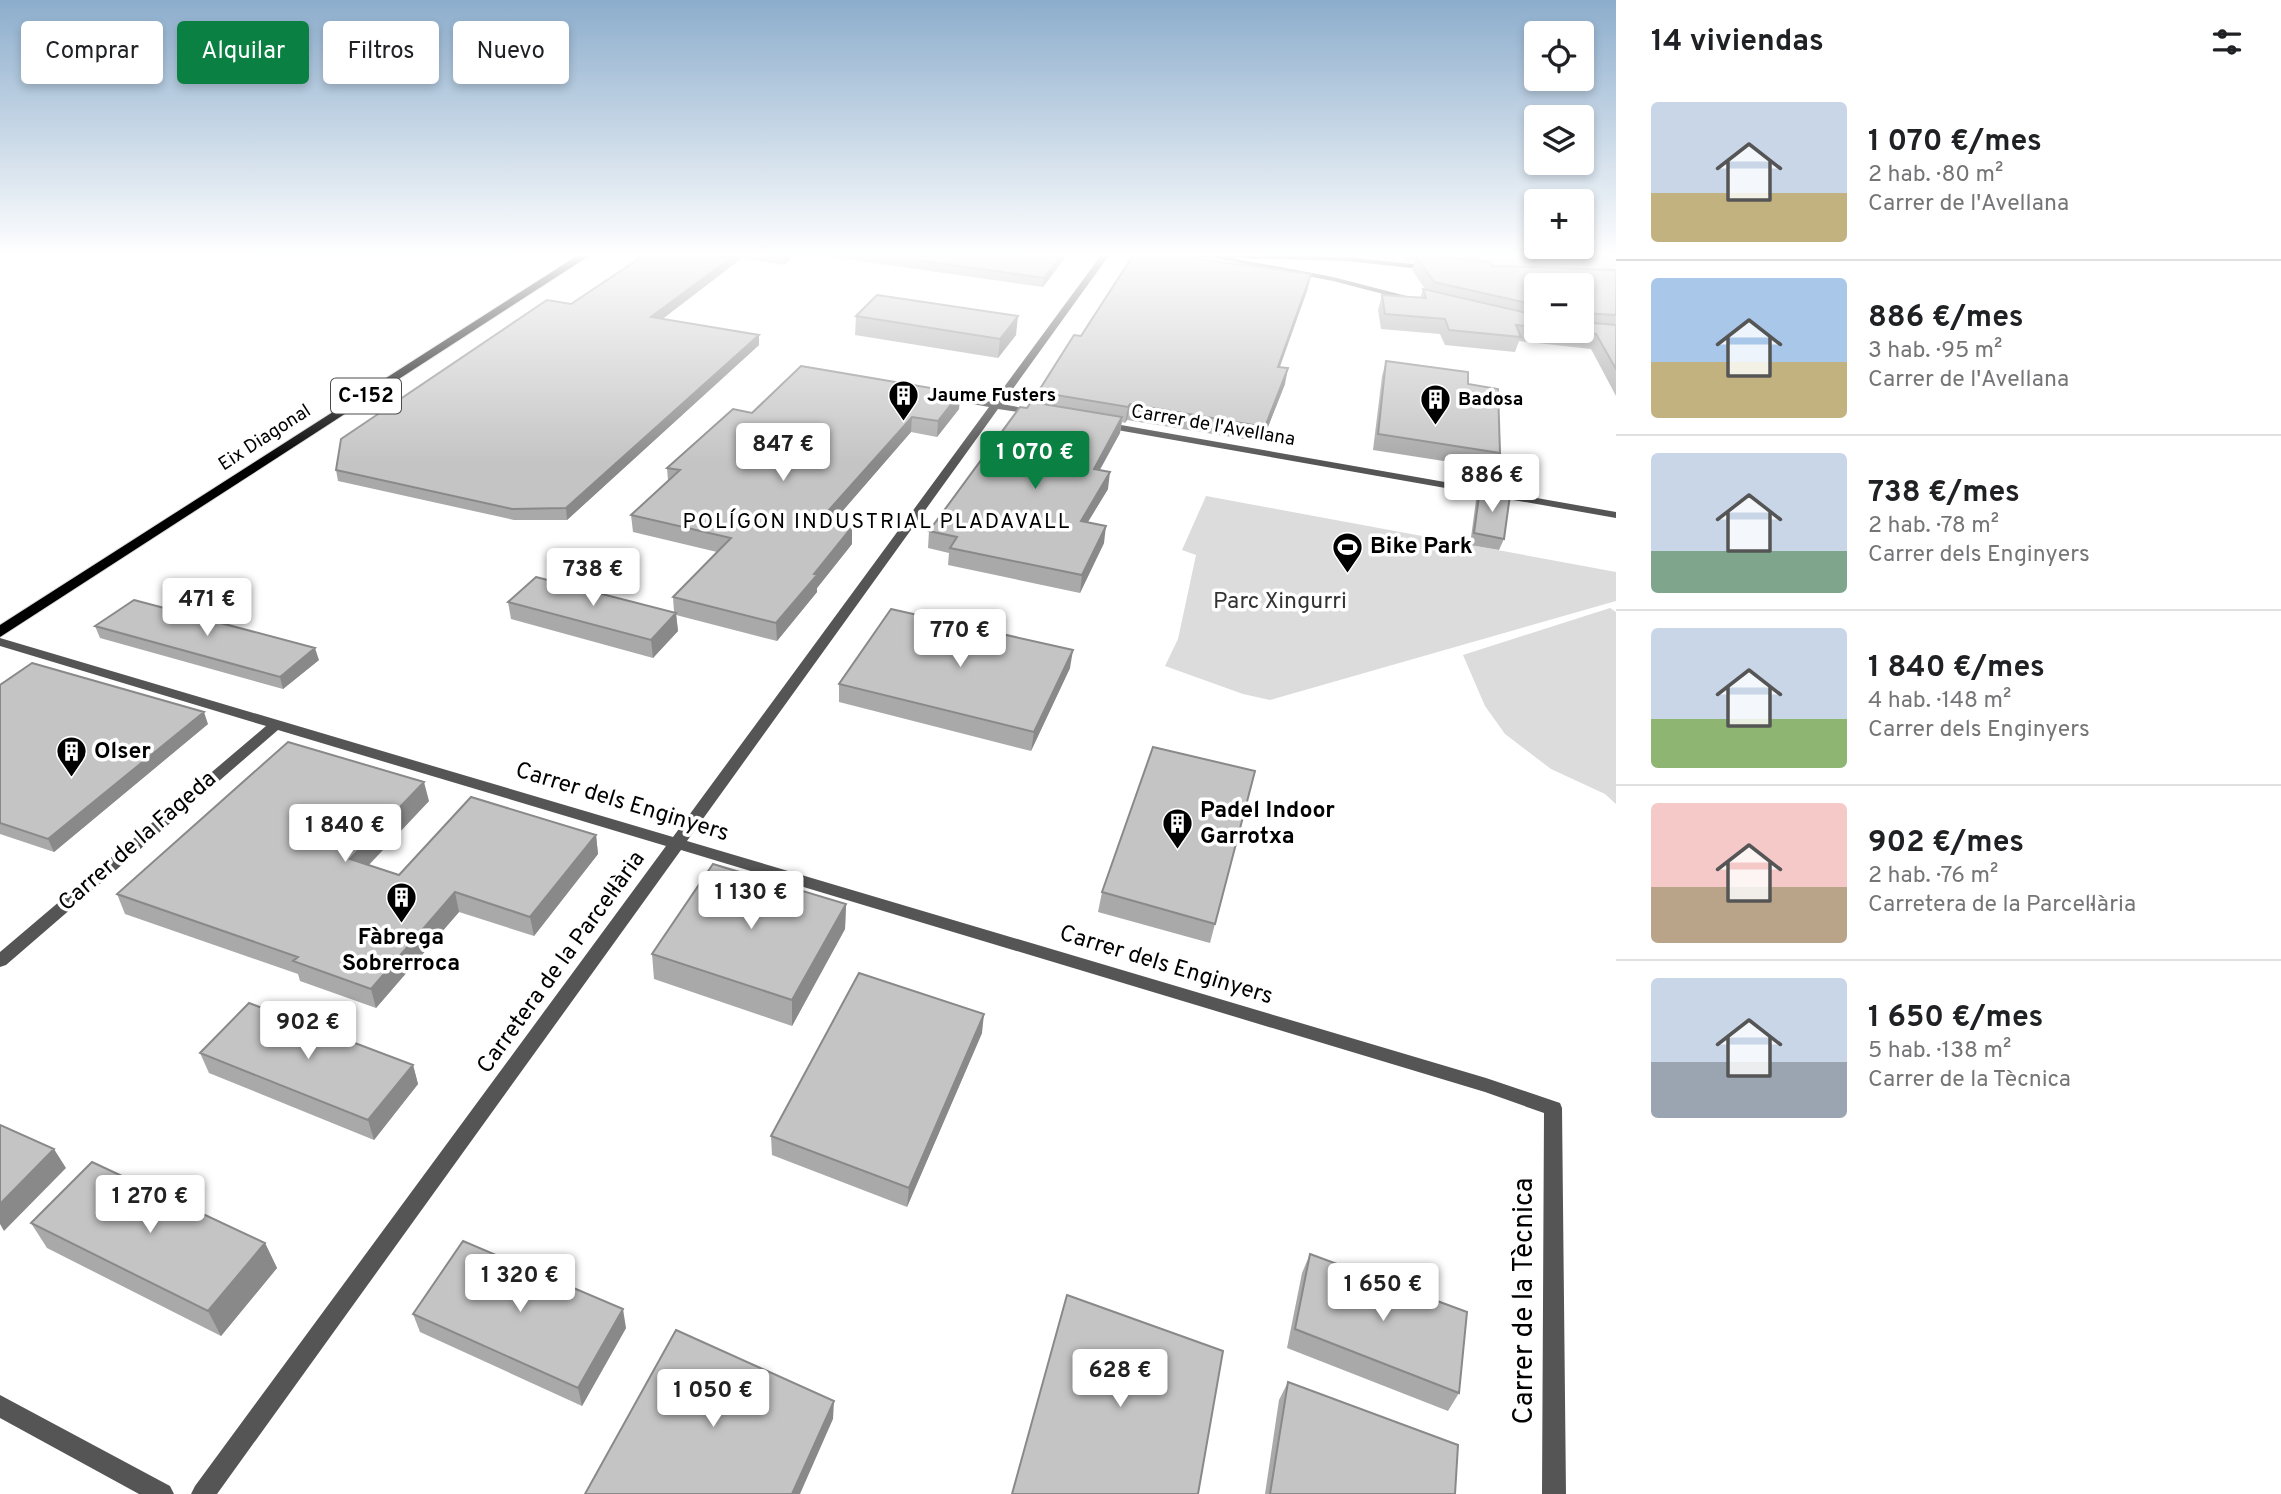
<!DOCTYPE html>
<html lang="es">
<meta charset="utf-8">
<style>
:root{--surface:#fff;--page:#f6f6f6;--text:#202124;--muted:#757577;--line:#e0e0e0;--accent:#0b8043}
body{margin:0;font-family:Overpass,sans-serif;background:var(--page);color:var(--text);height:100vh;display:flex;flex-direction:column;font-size:26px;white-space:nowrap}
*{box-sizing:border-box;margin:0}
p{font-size:23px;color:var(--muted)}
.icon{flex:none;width:38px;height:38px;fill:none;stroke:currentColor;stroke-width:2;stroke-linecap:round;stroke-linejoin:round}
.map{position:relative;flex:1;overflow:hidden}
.side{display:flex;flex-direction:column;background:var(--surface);width:665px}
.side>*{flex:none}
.top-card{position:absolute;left:21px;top:21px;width:665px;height:63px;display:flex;gap:14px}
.buttons{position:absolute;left:1524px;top:21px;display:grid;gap:14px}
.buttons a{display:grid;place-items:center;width:70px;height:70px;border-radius:7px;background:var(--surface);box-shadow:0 4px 10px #0003;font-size:35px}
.price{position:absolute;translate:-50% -60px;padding:0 16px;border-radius:7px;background:#fff;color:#222;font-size:23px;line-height:46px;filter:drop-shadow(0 2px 4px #0008)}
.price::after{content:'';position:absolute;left:50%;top:42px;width:21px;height:16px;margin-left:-10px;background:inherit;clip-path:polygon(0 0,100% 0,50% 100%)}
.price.active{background:var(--accent);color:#fff}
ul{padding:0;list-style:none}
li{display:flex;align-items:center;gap:21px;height:175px;padding:0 35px}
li+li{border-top:2px solid var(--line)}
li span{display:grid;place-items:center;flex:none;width:196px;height:140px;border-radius:7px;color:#555}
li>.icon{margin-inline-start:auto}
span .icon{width:84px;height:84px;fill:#fffc;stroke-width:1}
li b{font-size:30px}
h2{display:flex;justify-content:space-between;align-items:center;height:84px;padding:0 35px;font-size:30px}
.chip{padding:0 24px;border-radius:7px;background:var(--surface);box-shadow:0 4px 10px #0003;font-size:24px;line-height:63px}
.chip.active{background:var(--accent);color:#fff}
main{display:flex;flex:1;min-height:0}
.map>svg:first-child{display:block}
.green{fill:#dcdcdc}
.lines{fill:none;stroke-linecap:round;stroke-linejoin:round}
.primary-casing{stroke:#dbdbdb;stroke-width:2}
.street{fill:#555;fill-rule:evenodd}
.secondary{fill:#222;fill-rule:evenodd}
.primary{fill:#000;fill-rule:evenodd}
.wall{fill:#a9a9a9;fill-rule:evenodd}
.shaded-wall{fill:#898989}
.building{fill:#c4c4c4;stroke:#898989;stroke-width:2}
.labels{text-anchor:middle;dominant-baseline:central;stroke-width:7;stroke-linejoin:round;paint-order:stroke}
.far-poi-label{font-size:19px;font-weight:bold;fill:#000;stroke:#fff;text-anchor:start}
.far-street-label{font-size:19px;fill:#000;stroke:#fff}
.shield{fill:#fff;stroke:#4c4c4c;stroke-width:2}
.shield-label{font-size:21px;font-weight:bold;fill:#000}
.far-neighbourhood-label{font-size:21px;letter-spacing:2px;fill:#000;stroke:#fff}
.poi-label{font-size:23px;font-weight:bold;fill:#000;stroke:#fff;text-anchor:start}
.park-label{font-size:23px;fill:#333;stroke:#fff}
.street-label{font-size:23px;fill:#000;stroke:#fff}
.near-street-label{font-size:28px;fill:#000;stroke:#fff}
</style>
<main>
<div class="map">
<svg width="1616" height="1494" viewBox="0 0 1616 1494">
<rect width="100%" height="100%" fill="#fff"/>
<path class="green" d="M1180,254H1616V275H1520L1357,261Z
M1206,496L1616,572V601L1270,700L1243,694L1165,666L1178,639L1196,555L1182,550Z
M1610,608L1616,612V804L1605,794L1551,769L1505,734L1485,706L1463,655Z"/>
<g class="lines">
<defs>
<path id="primary" d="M580,254H592L0,637V625Z"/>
</defs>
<use href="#primary" class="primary-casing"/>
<path class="street" d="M1102,254H1110L1002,404L1038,411V415L998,409L687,841L1486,1078L1560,1103L1562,1108L1566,1494H1542L1544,1113L1485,1092L681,850L217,1494H191L195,1486L666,846L278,730L6,965L0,967V952L266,726L0,646V638L673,837L989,407L939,398V394L993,402Z
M1211,254L1333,277L1422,300L1418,303L1333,281L1214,258L1210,256Z
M1310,254L1306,256L1250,259L1246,257L1263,254Z
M1104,422L1616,512V518L1100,427V423Z
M0,1395L170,1486L174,1494H139L0,1418Z"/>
<path class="secondary" d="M1176,254L1347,257L1430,266L1434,268L1430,270L1347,261L1180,256Z"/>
<use href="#primary" class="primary"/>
</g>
<path class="wall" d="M646,254H796L784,265L742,258L662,319L759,335V345L567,520H514L338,481L336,470L571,304Z
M810,254H1068L1043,287Z
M1407,254H1473L1478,259L1477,261L1493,266L1616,270V396L1591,349L1519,341L1515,352L1445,345L1440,334L1381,329L1378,310L1382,295L1420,298L1423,289H1425L1412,270L1415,261L1406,260ZM1536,285H1582V331H1536Z
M1308,288L1280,367L1285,384L1262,442L1127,420L1125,423L1122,422L1120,433L1100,470L1108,489L1088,522L1104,543L1080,593L948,565L949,553L928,548L929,531L1027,408L1037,403L1038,392L1081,336Z
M856,316L1016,335L998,358L855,335Z
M1386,361L1468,384L1500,453L1495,469L1373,450L1382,376Z
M960,393L959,409L937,437L911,432L832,523L852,527V544L817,588V592L777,641L676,615L678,631L653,658L511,619L508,602L674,612L673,597L717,552L633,532L631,515L668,481L667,468L752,413Z
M1480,489L1504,539L1499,550L1470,545L1476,500Z
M95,626L319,660L283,689L100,638Z
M1070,668L1031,751L839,702V684Z
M0,685L208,724L54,852L0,834Z
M1255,771L1210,943L1098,912L1102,892Z
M429,801L369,865L399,875L596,835L598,854L534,936L459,912L376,1008L300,981L298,974L125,914L117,894Z
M846,904L845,929L792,1026L654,979L652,954Z
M982,1033L907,1207L772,1155L771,1136Z
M200,1053L413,1065L418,1084L374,1140L209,1073Z
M31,1223L265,1243L277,1268L221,1336L47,1248Z
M1310,1254L1459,1393L1448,1411L1287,1348L1302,1273Z
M413,1314L626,1328L582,1406L420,1332Z
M1288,1382L1455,1494H1265L1279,1400Z"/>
<path class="shaded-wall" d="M736,254H742V258L652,327L651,317Z
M786,254H796L784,265V256Z
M1062,254H1068L1043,287L1044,278Z
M1311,274L1308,288L1274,382L1278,367Z
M1018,316L1016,335L998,358L1000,339Z
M759,335V345L567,520L566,508Z
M1288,368L1285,384L1262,442L1265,427Z
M960,393L959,409L937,437L938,421Z
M1130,404L1127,420L1125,423L1128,407Z
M912,417L911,432L820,537V520Z
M1122,417L1120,433L1091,485L1094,469Z
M1110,472L1108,489L1078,538L1081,521Z
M1106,526L1104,543L1080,593L1082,575Z
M852,527V544L817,588V592L777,641L776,623Z
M676,613L678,631L653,658L651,640Z
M315,648L319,660L283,689L280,677Z
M1073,650L1070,668L1031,751L1034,732Z
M204,712L208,724L54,852L48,839Z
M424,782L429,801L356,878L350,859Z
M596,835L598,854L534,936L530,917Z
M455,892L459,912L376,1008L371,989Z
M846,904L845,929L792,1026V1000Z
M984,1014L982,1033L907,1207L909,1188Z
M413,1065L418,1084L374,1140L368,1120Z
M54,1149L66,1168L4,1231L0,1224V1204Z
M265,1243L277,1268L221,1336L208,1311Z
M623,1309L626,1328L582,1406L578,1388Z
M834,1401L833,1419L800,1494H792Z"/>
<path class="building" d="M646,254H736L651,317L759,335L566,508L512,509L336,470L341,439L547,300L571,304Z
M873,254H1062L1044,278Z
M1134,254H1161L1311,274L1278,367L1288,368L1265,427L1130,404L1128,407L1038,392L1074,335L1081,336Z
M1428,254H1473L1478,259Z
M1416,256L1490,262L1493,266L1616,270V315L1582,313V285H1536V305L1434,282Z
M1423,289L1536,315V327L1516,325L1521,337L1449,330L1445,319L1385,314L1382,295L1426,298Z
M877,295L1018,316L1000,339L856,316Z
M1582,322L1616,325V369L1596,334L1568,331H1582Z
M1386,361L1468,372V384L1498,389L1500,453L1378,434Z
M801,366L960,393L938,421L912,417L820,520L852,527L814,574L817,575L776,623L673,597L731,538L631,515L680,470L667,468L733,409L752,413Z
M1031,402L1122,417L1094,469L1110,472L1081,521L1106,526L1082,575L950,548L957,537L929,531L1020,407L1027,408Z
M1480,489L1510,495L1504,539L1474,533Z
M536,577L676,613L651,640L508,602Z
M134,600L315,648L280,677L95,626Z
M891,609L1073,650L1034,732L839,684Z
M32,663L204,712L48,839L0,823V685Z
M288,742L424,782L350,859L399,875L471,797L596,835L530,917L455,892L371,989L293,961L298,957L117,894Z
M1153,747L1255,771L1215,924L1102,892Z
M713,864L846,904L792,1000L652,954Z
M859,973L984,1014L909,1188L771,1136Z
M249,1003L413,1065L368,1120L200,1053Z
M0,1125L54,1149L0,1204Z
M92,1162L265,1243L208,1311L31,1223Z
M463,1241L623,1309L578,1388L413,1314Z
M1310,1254L1467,1312L1459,1393L1295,1329Z
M1067,1295L1223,1351L1198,1494H1012Z
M676,1330L834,1401L792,1494H585Z
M1288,1382L1458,1445L1455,1494H1270Z"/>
<linearGradient id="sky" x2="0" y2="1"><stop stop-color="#8cadcc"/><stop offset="0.55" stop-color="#fff"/><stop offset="1" stop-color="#fff" stop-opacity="0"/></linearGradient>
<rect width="1616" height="463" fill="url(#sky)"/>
<defs>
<symbol id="building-pin" viewBox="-11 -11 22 30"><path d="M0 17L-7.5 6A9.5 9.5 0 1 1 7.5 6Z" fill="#000" stroke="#fff"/><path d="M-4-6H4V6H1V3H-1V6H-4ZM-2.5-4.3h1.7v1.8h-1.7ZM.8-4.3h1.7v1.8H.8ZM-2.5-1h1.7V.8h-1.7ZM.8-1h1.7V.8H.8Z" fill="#fff"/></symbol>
<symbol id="stadium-pin" viewBox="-11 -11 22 30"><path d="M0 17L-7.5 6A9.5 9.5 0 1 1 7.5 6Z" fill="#000" stroke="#fff"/><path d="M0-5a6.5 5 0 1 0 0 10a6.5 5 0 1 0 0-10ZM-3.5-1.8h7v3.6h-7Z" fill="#fff"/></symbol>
</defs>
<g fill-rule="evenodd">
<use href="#building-pin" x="886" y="378" width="35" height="47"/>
<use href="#building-pin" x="1418" y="382" width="35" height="47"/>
<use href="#stadium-pin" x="1330" y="530" width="35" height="47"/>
<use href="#building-pin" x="54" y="734" width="35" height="47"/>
<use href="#building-pin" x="1160" y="806" width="35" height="47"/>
<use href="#building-pin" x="384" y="880" width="35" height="47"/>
</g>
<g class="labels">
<g class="far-poi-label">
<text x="927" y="396">Jaume Fusters</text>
<text x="1458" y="400">Badosa</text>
</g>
<g class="far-street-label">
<text transform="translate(1213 426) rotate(10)">Carrer de l'Avellana</text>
<text transform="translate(265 438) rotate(-33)">Eix Diagonal</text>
</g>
<rect class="shield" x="331" y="378.5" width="70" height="35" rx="5"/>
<g class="shield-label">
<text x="366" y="396">C-152</text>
</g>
<g class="far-neighbourhood-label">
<text x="877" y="522">POLÍGON INDUSTRIAL PLADAVALL</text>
</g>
<g class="poi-label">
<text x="1370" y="547">Bike Park</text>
<text x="94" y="752">Olser</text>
<text x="1200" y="811">Padel Indoor<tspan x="1200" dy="26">Garrotxa</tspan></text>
<text x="401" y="938" text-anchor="middle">Fàbrega<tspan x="401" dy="26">Sobrerroca</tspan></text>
</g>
<g class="park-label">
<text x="1280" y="602">Parc Xingurri</text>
</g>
<g class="street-label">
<text transform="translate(622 803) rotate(17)">Carrer dels Enginyers</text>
<text transform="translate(138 842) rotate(-41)">Carrer de la Fageda</text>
<text transform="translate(562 963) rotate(-54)">Carretera de la Parcel·lària</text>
<text transform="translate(1166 966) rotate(17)">Carrer dels Enginyers</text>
</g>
<g class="near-street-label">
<text transform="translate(1525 1301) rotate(-90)">Carrer de la Tècnica</text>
</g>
</g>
</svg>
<div class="buttons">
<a><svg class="icon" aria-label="locate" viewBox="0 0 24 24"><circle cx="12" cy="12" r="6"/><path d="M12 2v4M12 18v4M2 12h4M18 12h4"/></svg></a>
<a><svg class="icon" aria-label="layers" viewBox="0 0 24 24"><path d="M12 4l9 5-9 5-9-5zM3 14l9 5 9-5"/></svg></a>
<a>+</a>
<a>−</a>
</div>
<b class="price" style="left:783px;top:483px">847 €</b>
<b class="price active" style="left:1035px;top:491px">1 070 €</b>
<b class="price" style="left:1492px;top:514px">886 €</b>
<b class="price" style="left:593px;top:608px">738 €</b>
<b class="price" style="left:207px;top:638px">471 €</b>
<b class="price" style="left:960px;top:669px">770 €</b>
<b class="price" style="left:345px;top:864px">1 840 €</b>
<b class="price" style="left:751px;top:931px">1 130 €</b>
<b class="price" style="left:308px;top:1061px">902 €</b>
<b class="price" style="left:150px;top:1235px">1 270 €</b>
<b class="price" style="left:520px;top:1314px">1 320 €</b>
<b class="price" style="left:1383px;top:1323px">1 650 €</b>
<b class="price" style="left:1120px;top:1409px">628 €</b>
<b class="price" style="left:713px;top:1429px">1 050 €</b>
<div class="top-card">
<a class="chip">Comprar</a>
<a class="chip active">Alquilar</a>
<a class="chip">Filtros</a>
<a class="chip">Nuevo</a>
</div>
</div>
<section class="side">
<h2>14 viviendas<svg class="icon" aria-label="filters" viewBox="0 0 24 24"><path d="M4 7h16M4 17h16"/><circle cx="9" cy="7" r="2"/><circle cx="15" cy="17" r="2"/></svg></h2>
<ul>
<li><span style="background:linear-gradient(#c9d6e8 65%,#c2b280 0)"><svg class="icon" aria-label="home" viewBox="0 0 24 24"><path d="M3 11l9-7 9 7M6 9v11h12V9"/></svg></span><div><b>1 070 €/mes</b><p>2 hab. · 80 m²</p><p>Carrer de l'Avellana</p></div></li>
<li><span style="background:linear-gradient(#a9c7e8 60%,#c2b280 0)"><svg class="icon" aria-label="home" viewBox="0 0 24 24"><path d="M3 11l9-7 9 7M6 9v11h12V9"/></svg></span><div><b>886 €/mes</b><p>3 hab. · 95 m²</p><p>Carrer de l'Avellana</p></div></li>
<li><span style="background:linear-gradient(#c9d6e8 70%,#7fa58c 0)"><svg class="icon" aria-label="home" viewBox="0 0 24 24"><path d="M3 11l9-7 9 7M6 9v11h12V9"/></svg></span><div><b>738 €/mes</b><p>2 hab. · 78 m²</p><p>Carrer dels Enginyers</p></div></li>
<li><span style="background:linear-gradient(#c9d6e8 65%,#8fb573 0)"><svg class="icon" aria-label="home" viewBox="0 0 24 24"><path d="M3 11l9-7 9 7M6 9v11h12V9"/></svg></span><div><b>1 840 €/mes</b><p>4 hab. · 148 m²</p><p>Carrer dels Enginyers</p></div></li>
<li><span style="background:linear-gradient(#f6c9c9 60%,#b9a48a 0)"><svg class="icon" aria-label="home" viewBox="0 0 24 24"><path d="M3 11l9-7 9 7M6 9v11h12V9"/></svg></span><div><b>902 €/mes</b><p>2 hab. · 76 m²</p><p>Carretera de la Parcel·lària</p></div></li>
<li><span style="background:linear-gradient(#c9d6e8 60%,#9aa5b1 0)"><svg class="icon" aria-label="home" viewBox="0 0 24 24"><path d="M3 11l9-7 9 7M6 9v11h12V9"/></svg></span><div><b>1 650 €/mes</b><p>5 hab. · 138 m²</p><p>Carrer de la Tècnica</p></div></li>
</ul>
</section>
</main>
